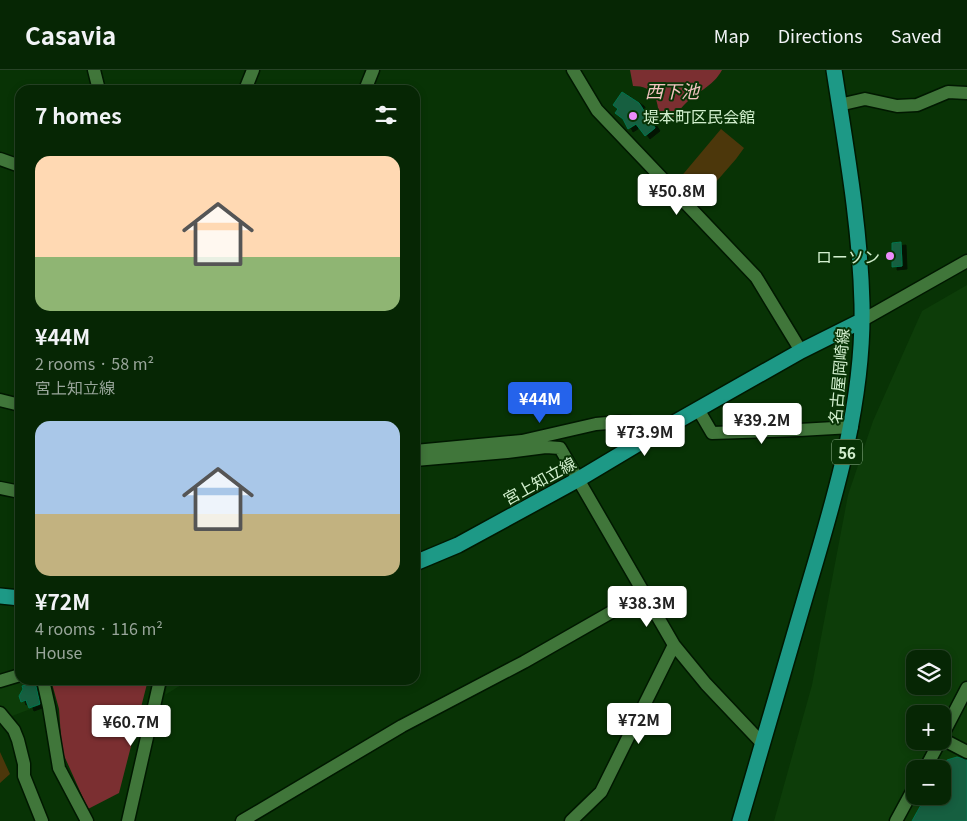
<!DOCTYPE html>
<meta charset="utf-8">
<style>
:root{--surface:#062604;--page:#0f2e0e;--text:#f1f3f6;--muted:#98a59a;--line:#274326;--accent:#2563eb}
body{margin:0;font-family:Georgia,"Noto Sans JP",serif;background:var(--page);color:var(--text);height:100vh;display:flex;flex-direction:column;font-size:19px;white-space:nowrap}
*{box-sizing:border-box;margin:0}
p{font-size:16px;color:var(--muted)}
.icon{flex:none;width:28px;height:28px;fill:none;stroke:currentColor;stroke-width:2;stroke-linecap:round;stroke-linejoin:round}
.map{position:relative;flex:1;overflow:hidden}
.details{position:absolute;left:15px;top:15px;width:405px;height:600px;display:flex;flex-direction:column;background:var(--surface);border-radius:15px;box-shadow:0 2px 8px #0003,0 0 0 1px var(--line)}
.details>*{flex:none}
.controls{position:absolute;left:906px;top:580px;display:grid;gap:10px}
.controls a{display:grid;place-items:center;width:45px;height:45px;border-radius:10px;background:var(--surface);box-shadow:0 2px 8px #0003,0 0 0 1px var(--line);font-size:25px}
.price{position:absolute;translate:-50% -42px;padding:0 11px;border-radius:5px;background:#fff;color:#222;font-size:16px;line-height:32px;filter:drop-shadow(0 1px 2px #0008)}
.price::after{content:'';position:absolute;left:50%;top:30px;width:15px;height:11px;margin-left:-8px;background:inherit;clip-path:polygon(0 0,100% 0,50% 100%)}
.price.current{background:var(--accent);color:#fff}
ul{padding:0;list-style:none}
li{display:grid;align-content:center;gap:10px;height:265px;padding:0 20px}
li span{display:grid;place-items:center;height:155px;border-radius:15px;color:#555}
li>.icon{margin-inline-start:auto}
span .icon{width:90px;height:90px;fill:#fffc;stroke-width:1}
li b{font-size:21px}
h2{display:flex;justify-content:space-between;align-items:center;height:60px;padding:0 20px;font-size:21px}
header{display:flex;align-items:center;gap:30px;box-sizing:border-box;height:70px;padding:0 25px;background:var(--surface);border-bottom:1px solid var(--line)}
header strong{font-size:24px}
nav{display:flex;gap:28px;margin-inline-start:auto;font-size:18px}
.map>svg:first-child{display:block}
.built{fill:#0d3d09;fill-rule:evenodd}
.green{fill:#4c370b}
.water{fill:#7b2f31}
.building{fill:#125e40;stroke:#05754f;filter:url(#shadow)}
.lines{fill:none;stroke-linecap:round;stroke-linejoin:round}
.minor-casing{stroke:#001800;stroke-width:15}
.major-casing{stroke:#001800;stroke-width:18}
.minor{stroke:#40763a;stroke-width:12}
.major{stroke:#1d9986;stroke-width:15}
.poi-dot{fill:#ec8cfb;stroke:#083305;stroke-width:2}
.labels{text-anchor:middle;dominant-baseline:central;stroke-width:4;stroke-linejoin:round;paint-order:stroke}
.shield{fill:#083305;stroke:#95b792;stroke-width:1}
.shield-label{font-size:15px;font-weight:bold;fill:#d2efce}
.poi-label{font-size:16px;fill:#d2efce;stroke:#083305;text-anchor:start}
.street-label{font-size:16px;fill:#d2efce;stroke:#083305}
.water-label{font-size:18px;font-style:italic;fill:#f3c4c1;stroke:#083305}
</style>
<header>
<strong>Casavia</strong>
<nav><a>Map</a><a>Directions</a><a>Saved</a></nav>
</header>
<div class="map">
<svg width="967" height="751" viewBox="0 0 967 751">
<defs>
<filter id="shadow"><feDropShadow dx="5" dy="3" stdDeviation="0" flood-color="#0009"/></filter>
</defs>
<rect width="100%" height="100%" fill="#083305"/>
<path class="built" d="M967,215V751H774L812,615L848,425L873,351L922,241ZM915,589H942V616H915ZM915,644H942V671H915ZM915,699H942V726H915Z
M20,610H40L46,633L7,648L0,640V616Z
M168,610H189L165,625Z"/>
<path class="green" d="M721,59L744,78L736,89L709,120L686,129L674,115Z
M0,682L10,704L0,713Z"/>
<path class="water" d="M630,0H722C713,17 696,22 684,35C679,40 675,46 670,50L659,47C658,29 654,16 633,16Z
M51,610H148L119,723L88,739L62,681L59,639Z"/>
<path class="building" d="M622,22L639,33L655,58L645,66L636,54L628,59L623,49L615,43L618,39L613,35Z
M901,172L902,196L892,197V173Z
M35,612L40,634L29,638L26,630L21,632L19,626L23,619L22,616Z
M957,687L967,690V751H912L926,726H942V698L947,690Z"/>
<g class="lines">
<defs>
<path id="minor" d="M94,0L99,20
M573,0L597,40L756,207L801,281
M245,20L253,0
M365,20L373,0
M839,35L865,29L897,36L917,35L948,22L967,23
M0,89L20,96
M861,251L967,191
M0,330L20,335
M698,339L712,363L799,360L852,357
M415,381L522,371L596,354L619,352H630L638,355L651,366
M415,390L507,382L546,377L560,378L674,575L706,614L762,673
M0,418L20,422
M43,610L49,637L59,698L87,751
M0,611L20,605
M0,643L14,660L18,670L24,694V706L42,751
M942,666L967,618
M942,669L967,682
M925,699L940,671
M128,751L160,610
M242,751L402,656L524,592L643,524
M571,751L601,722L674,575
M896,751L915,716"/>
<path id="major" d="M415,493L458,475L579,409L651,366L801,281L861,251
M0,526L20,528
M740,751C762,674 785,598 807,521C835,427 864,333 862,234C860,155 846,78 834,0"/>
</defs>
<use href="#minor" class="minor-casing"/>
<use href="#major" class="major-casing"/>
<use href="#minor" class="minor"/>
<use href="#major" class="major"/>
</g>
<g class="poi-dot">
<circle cx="633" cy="46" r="5"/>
<circle cx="890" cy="186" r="5"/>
</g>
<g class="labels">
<rect class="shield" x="832" y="369.5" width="30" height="25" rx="4"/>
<g class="shield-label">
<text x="847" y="382">56</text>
</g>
<g class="poi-label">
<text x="643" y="46">堤本町区民会館</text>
<text x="880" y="186" text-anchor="end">ローソン</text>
</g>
<g class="street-label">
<text transform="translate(838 306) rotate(-85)">名古屋岡崎線</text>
<text transform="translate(539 410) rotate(-29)">宮上知立線</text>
</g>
<g class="water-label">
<text x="672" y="20">西下池</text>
</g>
</g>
</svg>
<div class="controls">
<a><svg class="icon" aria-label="layers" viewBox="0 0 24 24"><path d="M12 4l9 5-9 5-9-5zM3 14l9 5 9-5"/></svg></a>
<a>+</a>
<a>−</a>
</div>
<b class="price" style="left:677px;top:146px">¥50.8M</b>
<b class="price current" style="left:540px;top:354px">¥44M</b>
<b class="price" style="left:762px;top:375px">¥39.2M</b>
<b class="price" style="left:645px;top:387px">¥73.9M</b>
<b class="price" style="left:647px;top:558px">¥38.3M</b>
<b class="price" style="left:639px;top:675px">¥72M</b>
<b class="price" style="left:131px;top:677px">¥60.7M</b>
<section class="details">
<h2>7 homes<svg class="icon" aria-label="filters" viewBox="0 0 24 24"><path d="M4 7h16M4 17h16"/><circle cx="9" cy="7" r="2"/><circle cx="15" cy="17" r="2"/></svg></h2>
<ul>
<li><span style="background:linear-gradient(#ffd9b3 65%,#8fb573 0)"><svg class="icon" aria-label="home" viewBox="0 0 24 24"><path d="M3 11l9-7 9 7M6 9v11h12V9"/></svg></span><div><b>¥44M</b><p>2 rooms · 58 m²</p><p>宮上知立線</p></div></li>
<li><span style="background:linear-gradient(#a9c7e8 60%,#c2b280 0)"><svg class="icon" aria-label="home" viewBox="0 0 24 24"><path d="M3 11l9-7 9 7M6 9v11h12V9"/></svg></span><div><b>¥72M</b><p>4 rooms · 116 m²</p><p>House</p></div></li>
</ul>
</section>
</div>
